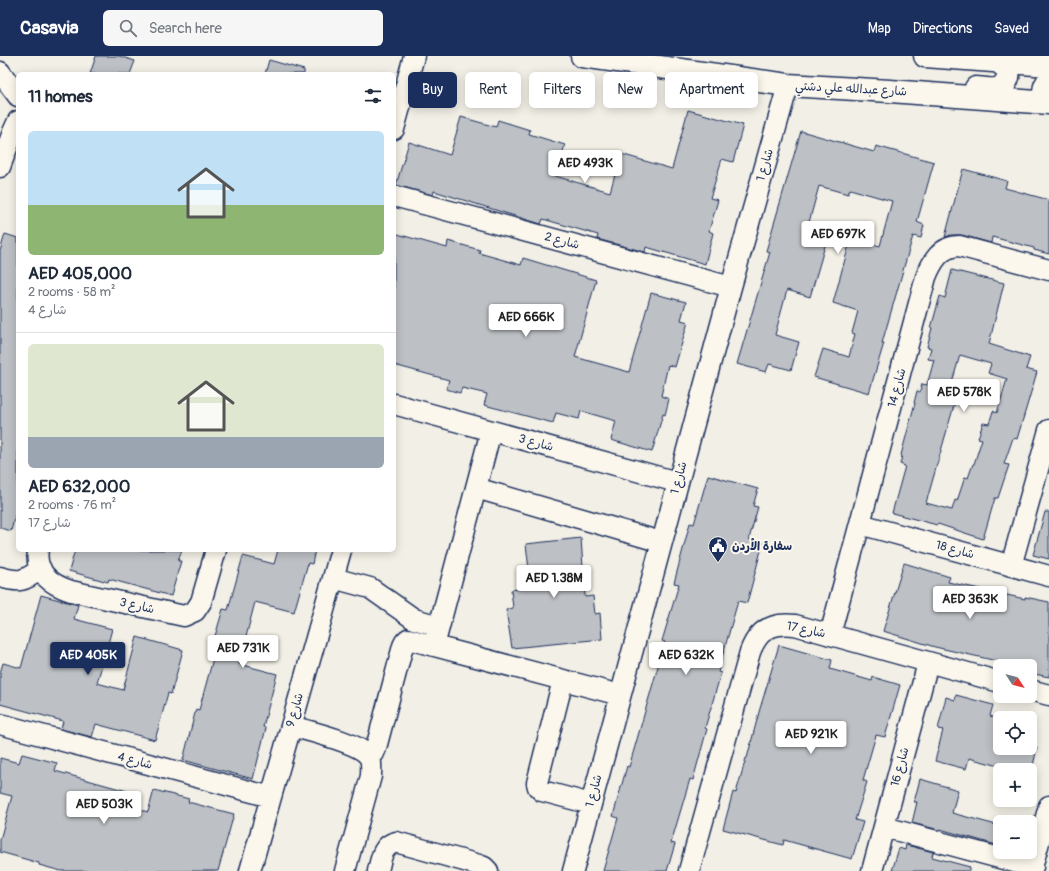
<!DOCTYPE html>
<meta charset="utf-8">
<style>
:root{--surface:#fff;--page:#f6f6f7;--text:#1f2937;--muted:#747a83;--line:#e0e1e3;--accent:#1b2f5e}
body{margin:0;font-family:Pangolin,"Playpen Sans Arabic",sans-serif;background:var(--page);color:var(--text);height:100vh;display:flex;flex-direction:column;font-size:15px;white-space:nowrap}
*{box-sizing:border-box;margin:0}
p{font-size:13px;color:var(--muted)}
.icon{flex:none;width:22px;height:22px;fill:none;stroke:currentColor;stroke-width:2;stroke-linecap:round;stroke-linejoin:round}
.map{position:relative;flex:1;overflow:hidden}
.panel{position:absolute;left:16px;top:16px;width:380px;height:480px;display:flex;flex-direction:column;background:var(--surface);border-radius:6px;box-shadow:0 2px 10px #0003}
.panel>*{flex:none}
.top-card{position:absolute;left:408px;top:16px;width:380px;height:36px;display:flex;gap:8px}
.needle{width:26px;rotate:126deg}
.controls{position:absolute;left:993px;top:603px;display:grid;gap:8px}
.controls a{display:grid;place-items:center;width:44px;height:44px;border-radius:6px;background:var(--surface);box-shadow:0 2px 10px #0003;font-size:20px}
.price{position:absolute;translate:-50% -34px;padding:0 9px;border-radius:4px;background:#fff;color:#222;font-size:13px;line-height:26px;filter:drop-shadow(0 1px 2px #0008)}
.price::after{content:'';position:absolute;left:50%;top:24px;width:12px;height:9px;margin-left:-6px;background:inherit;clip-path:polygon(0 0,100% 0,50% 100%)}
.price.on{background:var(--accent);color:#fff}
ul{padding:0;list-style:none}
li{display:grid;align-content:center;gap:8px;height:212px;padding:0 12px}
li+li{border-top:1px solid var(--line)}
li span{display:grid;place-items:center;height:124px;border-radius:6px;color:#555}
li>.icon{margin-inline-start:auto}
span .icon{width:72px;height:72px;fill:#fffc;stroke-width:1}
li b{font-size:17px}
h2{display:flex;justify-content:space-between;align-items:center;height:48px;padding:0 12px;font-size:17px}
.chip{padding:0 14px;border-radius:6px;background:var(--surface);box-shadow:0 2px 10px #0003;font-size:14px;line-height:36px}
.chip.on{background:var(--accent);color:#fff}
header{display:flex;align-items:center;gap:24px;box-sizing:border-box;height:56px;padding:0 20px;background:var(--accent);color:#fff}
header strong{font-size:19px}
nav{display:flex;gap:22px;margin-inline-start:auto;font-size:14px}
.search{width:280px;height:36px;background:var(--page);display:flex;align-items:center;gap:10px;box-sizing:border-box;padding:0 14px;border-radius:6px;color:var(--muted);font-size:15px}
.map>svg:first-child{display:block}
.building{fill:#bdc0c4;stroke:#1b2f5e;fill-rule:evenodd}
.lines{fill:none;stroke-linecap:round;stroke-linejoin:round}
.minor-casing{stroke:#1b2f5e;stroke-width:23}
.major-casing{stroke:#1b2f5e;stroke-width:25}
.minor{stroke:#fbf7ec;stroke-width:20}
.major{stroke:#fbf7ec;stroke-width:22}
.labels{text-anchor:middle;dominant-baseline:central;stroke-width:4;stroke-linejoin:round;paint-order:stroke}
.street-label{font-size:12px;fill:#1b2f5e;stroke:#fbf7ec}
.poi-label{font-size:12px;font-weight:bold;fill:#1b2f5e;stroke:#fbf7ec;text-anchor:start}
</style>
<header>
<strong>Casavia</strong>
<div class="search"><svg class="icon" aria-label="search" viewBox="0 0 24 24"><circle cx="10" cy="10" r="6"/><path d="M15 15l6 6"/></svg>Search here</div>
<nav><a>Map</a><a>Directions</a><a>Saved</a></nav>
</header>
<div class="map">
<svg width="1049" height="815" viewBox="0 0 1049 815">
<rect width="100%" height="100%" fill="#f2efe6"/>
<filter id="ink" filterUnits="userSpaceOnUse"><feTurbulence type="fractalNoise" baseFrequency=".025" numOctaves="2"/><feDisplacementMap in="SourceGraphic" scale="8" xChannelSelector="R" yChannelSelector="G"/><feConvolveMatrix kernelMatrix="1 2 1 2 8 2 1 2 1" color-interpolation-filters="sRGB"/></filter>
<g filter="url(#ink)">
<path class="building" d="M96,0H119L135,5L130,18H90Z
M269,4L304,14V18H265Z
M688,54L743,69L733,106L722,103L710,142L718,144L709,175L713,177L705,208L646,191L645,196L597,183L598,179L543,163L541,168L434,135L433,139L396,129L409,86L450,99L461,61L496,71L498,64L530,74L529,78L565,89L555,120L610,136L621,98L672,113Z
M801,75L874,96L876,90L934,106L917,166L924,169L921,182L913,180L882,287H884L869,337L814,321L823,293L849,301L855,278L852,277L858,255L833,247L842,214L851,182L880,190L892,145L850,133L848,138L819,130L808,170L829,176L810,241L787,234L775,279L799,286L791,314L769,308L766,316L737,308L770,196L766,195Z
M963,113L1007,125L1005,132L1049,144V198L1034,194V192L992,181L991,187L962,179H951L945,181Z
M394,177L447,192L448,185L480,194L479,197L521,209L523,202L596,224L575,301L629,316L651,237L686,246L681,264L688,266L675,311L668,309L661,340L669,343L665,359L663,358L652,396L611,384L616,365L581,355L579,363L556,357L553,367L484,349L487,338L462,332L460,337L446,333L449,324L394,309Z
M5,178L18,182V449L11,475L0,472V195Z
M952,214L1004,227L989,288L1030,301L1026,313L1037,316L1017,383L1013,382L1004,408L1009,409L998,442H995L983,483L938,468L937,469L892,457L905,410L900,408L902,400L901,399L915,347H914L917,335L920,336L922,328L927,329L934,304L928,303L931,292L927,291L932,272H931L940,240L945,242ZM960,299L991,308L988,317L1007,323L997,357L993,355L989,368L983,367L978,382L982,383L974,408H973L968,422L965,421L957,445L955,444L952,454L926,447L955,346L947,344Z
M708,419L758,433L753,450L758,451L749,483L763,487L747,547L738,545L718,616L721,617L705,672L707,673L693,724L690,723L671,787L675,788L667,815H603L618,762L613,760L627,710L629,711L665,586L662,585L679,528L674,527L690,467L694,468Z
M1045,456H1049V503L1033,499Z
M581,482L585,541L593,540L595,558L600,557L602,583L512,592L506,554L513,552L511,534L531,531L526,488Z
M75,494H182L178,505H181L171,540L109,523L108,526L69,515Z
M278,494H315L312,508L308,507L294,556L255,546L239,608L277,618L263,671L266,672L253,723L183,704L196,653L199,654L217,588L213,587L223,553L228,554L243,500L274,508Z
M904,507L950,521L948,526L1025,543V541L1049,546V621L1030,617V610H1005L1006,607L935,591L883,575Z
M41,539L78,549L74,563L112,573L97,627L123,634L137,581L183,594L171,638L168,637L155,684L96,668L92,681L61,673L63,665L0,648V617L3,607L21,612Z
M779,589L832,604L830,613L872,625L873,621L900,629L885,681L876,679L863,724L867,726L855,764L863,766L852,803L784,784L783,789L723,773L733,736L736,737L746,702H747L759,656Z
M956,639L993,649L990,660L1000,663V692H1037L1032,714H1014L969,702L966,713L935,705L943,674L938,673L946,641L955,644Z
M22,698L57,707L55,715L127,735L123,749L148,756L154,734L189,743L188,746L234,758L218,815H61L39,809V807L0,796V784L12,740L0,737V702L19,707Z
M920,723L958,734L952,757L1000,770V790L940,773V774L912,767L917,746H914Z
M906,789L933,796L932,801L970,811L969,815H892L899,792L905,794Z"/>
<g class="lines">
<defs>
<path id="minor" d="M0,16L18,40
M394,73L414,0
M0,111L13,76L18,65
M394,140L731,231
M394,348L677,426
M476,432L661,486
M860,468L1049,520
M38,494C34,517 52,529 71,535L184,560L195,555L201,546L216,494
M1011,510L1049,374
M0,521C20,527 24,525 41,513
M333,522L370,532L414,563L439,570
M830,579L926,221C932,206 941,190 959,190L1049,214
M434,590L491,375
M563,624L537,727L538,731L542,735L591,748
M1030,634L1049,639
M0,668L271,741
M291,670C308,675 362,687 370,702C372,707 371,714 371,720L345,815
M369,701L374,697L376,692L403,590L405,586L408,583L620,639
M884,771L1033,811
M250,815L341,494
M378,815C381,803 382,789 396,786L479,809L484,811L488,815
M573,815L731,231L788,29
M689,815L750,596C758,574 772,566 795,569L1000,626
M872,815L928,607
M1031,815L1049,750"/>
<path id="major" d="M582,0L788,29L890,35L1049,47
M925,0L1049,9
M1049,24C1043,31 1042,39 1049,45
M976,32C983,32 993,35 999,32C1005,30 1011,20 1007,14C1005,10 1001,8 997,5"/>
</defs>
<use href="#minor" class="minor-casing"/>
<use href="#major" class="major-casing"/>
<use href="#minor" class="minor"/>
<use href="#major" class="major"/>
</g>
</g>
<defs>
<symbol id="civic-pin" viewBox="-11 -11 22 30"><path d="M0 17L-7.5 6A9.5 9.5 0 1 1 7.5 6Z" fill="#1b2f5e" stroke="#fbf7ec"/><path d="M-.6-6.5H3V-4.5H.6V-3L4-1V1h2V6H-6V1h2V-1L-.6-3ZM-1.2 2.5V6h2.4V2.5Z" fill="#fff"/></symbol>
</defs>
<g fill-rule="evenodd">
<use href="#civic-pin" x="707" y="479" width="22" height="30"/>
</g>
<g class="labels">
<g class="street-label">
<text transform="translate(851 33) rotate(3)">شارع عبدالله علي دشتي</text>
<text transform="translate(765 109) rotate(-74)">شارع 1</text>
<text transform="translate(562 185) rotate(15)">شارع 2</text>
<text transform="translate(897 332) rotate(-75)">شارع 14</text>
<text transform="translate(536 387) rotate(15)">شارع 3</text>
<text transform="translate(679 422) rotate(-75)">شارع 1</text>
<text transform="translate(955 494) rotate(15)">شارع 18</text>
<text transform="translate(137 550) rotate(13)">شارع 3</text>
<text transform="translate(806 574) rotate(12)">شارع 17</text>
<text transform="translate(295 654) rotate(-74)">شارع 9</text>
<text transform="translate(135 705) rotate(15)">شارع 4</text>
<text transform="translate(900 711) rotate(-75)">شارع 16</text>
<text transform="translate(594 735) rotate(-75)">شارع 1</text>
</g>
<g class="poi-label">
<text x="732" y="490">سفارة الأردن</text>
</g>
</g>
</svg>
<div class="controls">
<a><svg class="needle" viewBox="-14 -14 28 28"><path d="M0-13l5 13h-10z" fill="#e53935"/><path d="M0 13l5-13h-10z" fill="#747a83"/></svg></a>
<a><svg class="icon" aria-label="locate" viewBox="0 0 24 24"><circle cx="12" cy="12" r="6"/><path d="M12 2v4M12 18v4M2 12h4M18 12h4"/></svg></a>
<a>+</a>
<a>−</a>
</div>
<b class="price" style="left:585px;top:128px">AED 493K</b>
<b class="price" style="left:838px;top:199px">AED 697K</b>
<b class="price" style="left:526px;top:282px">AED 666K</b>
<b class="price" style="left:964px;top:357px">AED 578K</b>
<b class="price" style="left:554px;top:543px">AED 1.38M</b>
<b class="price" style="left:970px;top:564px">AED 363K</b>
<b class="price" style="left:243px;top:613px">AED 731K</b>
<b class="price on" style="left:88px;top:620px">AED 405K</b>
<b class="price" style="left:686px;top:620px">AED 632K</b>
<b class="price" style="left:811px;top:699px">AED 921K</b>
<b class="price" style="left:104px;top:769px">AED 503K</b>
<div class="top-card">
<a class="chip on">Buy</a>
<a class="chip">Rent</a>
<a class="chip">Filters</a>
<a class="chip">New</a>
<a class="chip">Apartment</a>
</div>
<section class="panel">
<h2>11 homes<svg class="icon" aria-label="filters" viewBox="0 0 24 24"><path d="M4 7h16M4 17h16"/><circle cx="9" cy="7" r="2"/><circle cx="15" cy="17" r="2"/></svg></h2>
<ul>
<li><span style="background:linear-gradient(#bfe0f5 60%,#8fb573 0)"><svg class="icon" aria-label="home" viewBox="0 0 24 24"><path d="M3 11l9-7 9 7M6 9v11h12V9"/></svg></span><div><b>AED 405,000</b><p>2 rooms · 58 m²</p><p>شارع 4</p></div></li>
<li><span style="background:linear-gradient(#dfe7d0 75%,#9aa5b1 0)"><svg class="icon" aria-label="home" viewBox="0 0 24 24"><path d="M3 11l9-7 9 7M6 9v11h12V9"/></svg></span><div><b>AED 632,000</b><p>2 rooms · 76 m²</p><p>شارع 17</p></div></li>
</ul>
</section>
</div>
